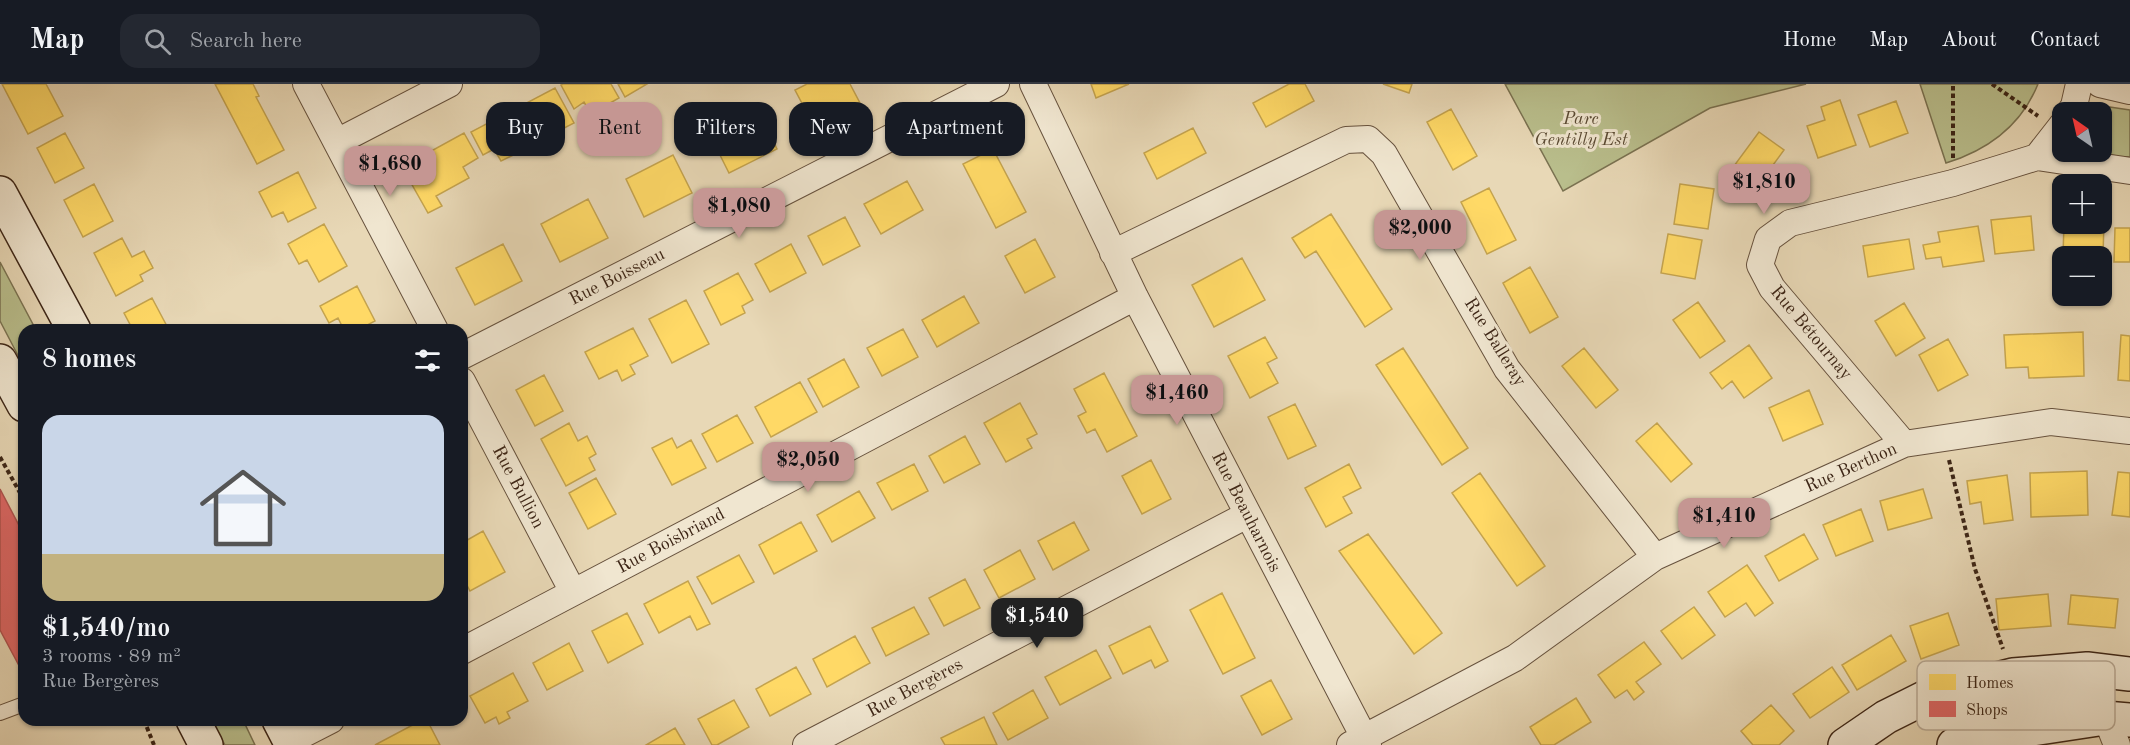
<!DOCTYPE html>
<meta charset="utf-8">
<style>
:root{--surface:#171b24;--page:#242831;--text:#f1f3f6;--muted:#9ea1a6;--line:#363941;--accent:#c59692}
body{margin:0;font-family:"Old Standard TT",serif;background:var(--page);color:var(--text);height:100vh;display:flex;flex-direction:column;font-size:22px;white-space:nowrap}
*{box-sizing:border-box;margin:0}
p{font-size:20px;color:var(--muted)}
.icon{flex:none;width:33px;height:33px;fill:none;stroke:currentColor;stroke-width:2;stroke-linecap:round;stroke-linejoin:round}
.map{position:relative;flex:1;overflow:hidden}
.drawer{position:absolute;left:18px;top:240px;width:450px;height:402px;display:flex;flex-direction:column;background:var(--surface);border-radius:18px;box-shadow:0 2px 4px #0004}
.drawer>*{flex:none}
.guide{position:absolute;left:486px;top:18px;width:570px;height:54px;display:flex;gap:12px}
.needle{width:39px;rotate:326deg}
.buttons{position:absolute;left:2052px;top:18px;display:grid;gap:12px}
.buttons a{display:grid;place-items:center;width:60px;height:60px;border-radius:12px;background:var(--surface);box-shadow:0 2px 4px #0004;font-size:30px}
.price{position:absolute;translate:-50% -51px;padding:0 14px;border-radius:12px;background:var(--accent);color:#111;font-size:20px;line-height:39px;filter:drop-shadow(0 2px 3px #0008)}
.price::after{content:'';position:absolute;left:50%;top:36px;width:18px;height:14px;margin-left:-9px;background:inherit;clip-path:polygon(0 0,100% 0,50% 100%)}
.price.on{background:#222;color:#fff}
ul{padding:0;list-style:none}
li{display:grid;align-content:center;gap:12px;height:318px;padding:0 24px}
li span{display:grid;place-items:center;height:186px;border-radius:18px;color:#555}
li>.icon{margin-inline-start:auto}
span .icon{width:108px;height:108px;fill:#fffc;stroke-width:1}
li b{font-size:26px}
h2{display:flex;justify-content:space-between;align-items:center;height:72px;padding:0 24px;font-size:26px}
.pill{padding:0 21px;border-radius:18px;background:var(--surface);box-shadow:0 2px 4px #0004;font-size:21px;line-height:54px}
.pill.on{background:var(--accent);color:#111}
header{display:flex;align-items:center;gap:36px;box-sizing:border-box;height:84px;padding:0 30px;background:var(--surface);border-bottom:2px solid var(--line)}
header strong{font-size:28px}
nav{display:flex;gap:33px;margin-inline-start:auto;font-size:21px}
.search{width:420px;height:54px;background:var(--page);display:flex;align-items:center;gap:15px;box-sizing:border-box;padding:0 21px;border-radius:18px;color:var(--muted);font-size:22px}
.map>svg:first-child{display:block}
.green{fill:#b9be8c;stroke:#7a7251;stroke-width:1.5}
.homes{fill:#ffd966;stroke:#c4a34e;stroke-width:1.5}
.shops{fill:#e06666;stroke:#af524e;stroke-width:1.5}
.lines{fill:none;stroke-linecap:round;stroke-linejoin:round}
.lane-casing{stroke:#67523e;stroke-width:16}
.street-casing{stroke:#67523e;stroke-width:28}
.secondary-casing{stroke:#3c2516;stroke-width:36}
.path{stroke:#3c2516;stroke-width:4;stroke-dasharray:4.5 3;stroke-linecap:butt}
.lane{stroke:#f0e6d0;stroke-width:14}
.street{stroke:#f0e6d0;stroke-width:26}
.secondary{stroke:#f0e6d0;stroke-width:33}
.labels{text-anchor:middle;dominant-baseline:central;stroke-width:6;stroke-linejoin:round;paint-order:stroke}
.park-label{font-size:18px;font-style:italic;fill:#5b4b34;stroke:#f0e6d0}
.street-label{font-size:18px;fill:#3c2516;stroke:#f0e6d0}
.key{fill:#f0e6d0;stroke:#baac98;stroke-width:1.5}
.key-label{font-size:16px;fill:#3c2516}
</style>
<header>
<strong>Map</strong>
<div class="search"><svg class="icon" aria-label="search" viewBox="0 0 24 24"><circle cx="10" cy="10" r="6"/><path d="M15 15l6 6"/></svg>Search here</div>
<nav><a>Home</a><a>Map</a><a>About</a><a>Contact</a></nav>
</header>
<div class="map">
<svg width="2130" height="661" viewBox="0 0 2130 661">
<rect width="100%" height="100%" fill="#e8d8b6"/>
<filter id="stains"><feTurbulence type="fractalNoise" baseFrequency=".00333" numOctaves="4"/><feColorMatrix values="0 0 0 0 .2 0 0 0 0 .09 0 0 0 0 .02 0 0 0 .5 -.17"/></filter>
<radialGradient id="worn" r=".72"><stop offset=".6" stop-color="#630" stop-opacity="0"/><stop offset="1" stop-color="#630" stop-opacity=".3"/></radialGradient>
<path class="green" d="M1505,0H1806L1710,24L1563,107Z
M1920,0H2038C2021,42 1988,66 1946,79Z
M2103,22L2130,26V73L2092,72L2082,68H2102V28H2084Z
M0,178L36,246H24V283L0,237Z
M211,636H243L255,661H225Z"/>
<path class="homes" d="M2,0H46L63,32L28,50Z
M215,0H253L259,12L256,13L284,66L257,80Z
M563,0H611L619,14L591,30L584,18L574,25L561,1Z
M618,0H647L625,13Z
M807,0H850L861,21L815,44L795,6Z
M1091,0H1129L1096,14Z
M1289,0H1305L1314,17L1266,43L1253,19Z
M1383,0H1412L1409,9Z
M555,4L574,39L547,53L541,41L529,48L517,24Z
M1840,16L1856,61L1818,74L1807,42L1825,36L1821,23Z
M1896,17L1908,49L1870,63L1858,31Z
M1451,25L1477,72L1453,86L1427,38Z
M758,26L777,65L729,89L710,51Z
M511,27L530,63L501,77L494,65L483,71L471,48Z
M1193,44L1206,69L1157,95L1144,69Z
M1759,48L1784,66L1756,104L1731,86Z
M65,49L84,84L55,99L37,64Z
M464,49L478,74L463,83L469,94L436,112L442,122L428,129L402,83Z
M993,65L1026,128L996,144L963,80Z
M673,71L692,109L644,133L626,95Z
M298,88L316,124L288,138L283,128L272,133L259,108Z
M907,97L923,126L881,150L864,120Z
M94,100L113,137L83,153L64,116Z
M1680,100L1714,105L1708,145L1674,140Z
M1489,104L1516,156L1487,170L1461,118Z
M588,115L608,154L560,178L541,140Z
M1331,130L1392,225L1365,243L1316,167L1305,174L1292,154Z
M2031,132L2034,166L1995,170L1991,136Z
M845,133L860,162L823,181L808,152Z
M2102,137H2104L2103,172L2063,171L2064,140H2102Z
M324,140L347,182L319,198L307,176L299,180L288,160Z
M1978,142L1984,177L1943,183L1941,173L1926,175L1923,161L1940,158L1938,148Z
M2115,144H2130V178H2114Z
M1668,150L1702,156L1695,195L1661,189Z
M122,154L132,173L144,167L153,184L140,191L143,197L116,212L94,169Z
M1035,155L1055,193L1025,209L1005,172Z
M1909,155L1914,185L1868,193L1863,162Z
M503,160L522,197L475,221L456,184Z
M791,160L806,189L770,208L755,180Z
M1242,174L1265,216L1214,243L1192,201Z
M1530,183L1558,233L1530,249L1503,199Z
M738,189L753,216L742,222L745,229L721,241L704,207Z
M357,202L375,237L358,246H344L338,234L329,239L320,222Z
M964,212L979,239L937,263L922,236Z
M152,214L169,246H133L124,229Z
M686,216L709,260L672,279L649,235Z
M1698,218L1725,257L1700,274L1673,236Z
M1904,219L1925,254L1896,272L1875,237Z
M633,244L648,272L630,281L635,290L622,297L617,286L599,295L585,268Z
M903,245L918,273L882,292L867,264Z
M2083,248L2084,292L2029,294L2028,283L2006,284L2004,251Z
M2121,251L2130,252V297L2118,296Z
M1265,253L1277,274L1267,279L1278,299L1250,314L1228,272Z
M1948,255L1968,291L1938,307L1919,271Z
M1749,261L1772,294L1744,314L1732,297L1722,305L1710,289Z
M1403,264L1468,364L1442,381L1376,281Z
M1584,264L1618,306L1596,324L1562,282Z
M844,275L859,303L823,323L808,295Z
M1104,289L1137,352L1107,368L1095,345L1087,349L1078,332L1086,328L1074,305Z
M544,291L563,327L535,342L516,306Z
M800,298L817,328L771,353L755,323Z
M1809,306L1823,340L1783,357L1769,324Z
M1020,319L1037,350L1027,355L1032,364L1006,378L984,339Z
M1295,320L1316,362L1288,375L1268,333Z
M737,331L753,359L717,378L702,350Z
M569,339L578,357L587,352L596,370L589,374L595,386L566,402L541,355Z
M1657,339L1692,380L1671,398L1636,357Z
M965,352L980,380L944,399L929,372Z
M672,354L677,364L691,356L706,384L672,401L652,364Z
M1151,376L1171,415L1142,430L1122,392Z
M914,380L928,407L892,426L877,399Z
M1349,380L1361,404L1343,413L1352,429L1326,443L1305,404Z
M2087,387L2088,431L2031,433L2030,389Z
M2118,388L2130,389V433L2112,431Z
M1480,389L1545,482L1517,502L1452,409Z
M2007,391L2013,436L1984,440L1981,418L1970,420L1967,397Z
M596,394L616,430L588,445L569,409Z
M1923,405L1932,434L1888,446L1880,417Z
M859,407L875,434L832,458L817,431Z
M1861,425L1873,457L1836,472L1823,441Z
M801,438L817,467L774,490L759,461Z
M1074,438L1089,466L1053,486L1038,457Z
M483,447L505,488L470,507L462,492V459Z
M1368,450L1442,549L1414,570L1339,467Z
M1804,450L1818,475L1779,497L1765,472Z
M1020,466L1035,495L999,514L984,486Z
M739,471L754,498L712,520L697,493Z
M1747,481L1773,519L1755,532L1746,519L1725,533L1708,508Z
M965,495L980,524L944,542L929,514Z
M688,497L710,540L697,546L690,532L659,549L644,520Z
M1222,509L1255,574L1223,590L1190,526Z
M2048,510L2051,542L1999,546L1996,515Z
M2071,511L2118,515L2115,544L2068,540Z
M914,523L929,550L886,572L872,544Z
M1694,523L1715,551L1682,575L1661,547Z
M627,529L643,560L608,579L592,547Z
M1948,529L1959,561L1921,575L1910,542Z
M1150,542L1168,577L1155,584L1151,576L1123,590L1109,562Z
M1891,551L1906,577L1857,606L1842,581Z
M855,552L870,579L827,603L813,575Z
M1644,558L1661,580L1636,598L1644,608L1634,616L1627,606L1615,614L1598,591Z
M569,559L583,587L547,606L533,579Z
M1096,566L1111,594L1060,621L1045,593Z
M796,583L811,610L770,632L756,605Z
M1832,583L1849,608L1810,634L1793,610Z
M513,589L528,617L507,628L510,634L499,640L496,633L485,639L470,612Z
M1271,596L1292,635L1262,651L1241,612Z
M1033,606L1048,634L1008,656L993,629Z
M1576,614L1591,638L1554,661H1541L1530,643Z
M734,616L749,643L717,661H712L698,635Z
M1771,621L1794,647L1779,661H1753L1741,647Z
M984,633L997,661H945L941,654Z
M422,636H427L440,661H375Z
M675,644L685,661H646Z"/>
<path class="shops" d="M0,405L24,451V591L0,546Z"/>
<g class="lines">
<defs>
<path id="lane" d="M0,629L24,620"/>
<path id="street" d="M306,0L435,246
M1033,0L1135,213L1368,661
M2100,0L2130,7
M2070,28L2074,22L2079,0
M337,58L449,0
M2037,73L2130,87
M1113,169L1346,56L1368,55L1384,70L1507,285L1655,473
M462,272L996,0
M462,297L573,508
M1904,360L1772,204L1760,181L1768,155L1790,139L1953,99L2037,73L2062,41
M462,567L1135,213
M2087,585L2117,661
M290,657L331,636
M806,661L1247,431
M1350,661L1515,574L1655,473L1904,360L2051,338L2130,347"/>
<path id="secondary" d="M0,109L74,246
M0,277L24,321
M193,636L206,661
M279,636L292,661
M1845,661L1886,633L1926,613L2013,591L2087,585L2130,590
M1954,661L1972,654L2105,634L2130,636"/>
</defs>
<use href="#lane" class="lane-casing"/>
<use href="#street" class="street-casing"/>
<use href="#secondary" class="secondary-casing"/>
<path class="path" d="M1992,0L2038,32
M1953,74V0
M0,373L24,416
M1949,376L1975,485L2003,565
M144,636L154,661"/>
<use href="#lane" class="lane"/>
<use href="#street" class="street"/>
<use href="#secondary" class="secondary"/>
</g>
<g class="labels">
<g class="park-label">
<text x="1581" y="35">Parc<tspan x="1581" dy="21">Gentilly Est</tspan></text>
</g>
<g class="street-label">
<text transform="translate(617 193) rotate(-27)">Rue Boisseau</text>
<text transform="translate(1811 249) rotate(50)">Rue Bétournay</text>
<text transform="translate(1495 258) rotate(58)">Rue Balleray</text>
<text transform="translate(1851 384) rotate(-24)">Rue Berthon</text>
<text transform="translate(518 403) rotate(62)">Rue Bullion</text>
<text transform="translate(1246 428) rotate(63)">Rue Beauharnois</text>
<text transform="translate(671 457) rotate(-28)">Rue Boisbriand</text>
<text transform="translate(915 604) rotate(-28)">Rue Bergères</text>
</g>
</g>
<rect x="1917" y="577" width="198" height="69" rx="9" class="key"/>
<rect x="1929" y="590" width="27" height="16" fill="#ffd966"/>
<rect x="1929" y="617" width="27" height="16" fill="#e06666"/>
<g class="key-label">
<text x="1966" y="604">Homes</text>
<text x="1966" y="631">Shops</text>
</g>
<rect width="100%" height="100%" filter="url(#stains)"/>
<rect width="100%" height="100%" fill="url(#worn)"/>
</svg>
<div class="buttons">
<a><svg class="needle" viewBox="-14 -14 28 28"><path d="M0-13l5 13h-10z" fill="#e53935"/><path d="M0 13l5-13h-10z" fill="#9ea1a6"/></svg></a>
<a>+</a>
<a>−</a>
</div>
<b class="price" style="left:390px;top:113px">$1,680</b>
<b class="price" style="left:1764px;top:131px">$1,810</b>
<b class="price" style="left:739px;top:155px">$1,080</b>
<b class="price" style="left:1420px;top:177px">$2,000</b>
<b class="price" style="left:1177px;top:342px">$1,460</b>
<b class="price" style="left:808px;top:409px">$2,050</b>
<b class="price" style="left:1724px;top:465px">$1,410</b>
<b class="price on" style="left:1037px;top:565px">$1,540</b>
<div class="guide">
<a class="pill">Buy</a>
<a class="pill on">Rent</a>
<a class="pill">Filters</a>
<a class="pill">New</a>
<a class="pill">Apartment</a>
</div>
<section class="drawer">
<h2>8 homes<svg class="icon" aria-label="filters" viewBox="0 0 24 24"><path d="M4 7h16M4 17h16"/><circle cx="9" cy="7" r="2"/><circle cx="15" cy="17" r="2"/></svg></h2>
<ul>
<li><span style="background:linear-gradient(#c9d6e8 75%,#c2b280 0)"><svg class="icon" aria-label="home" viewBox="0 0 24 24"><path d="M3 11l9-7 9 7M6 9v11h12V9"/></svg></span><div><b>$1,540/mo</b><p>3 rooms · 89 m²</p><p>Rue Bergères</p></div></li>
</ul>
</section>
</div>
